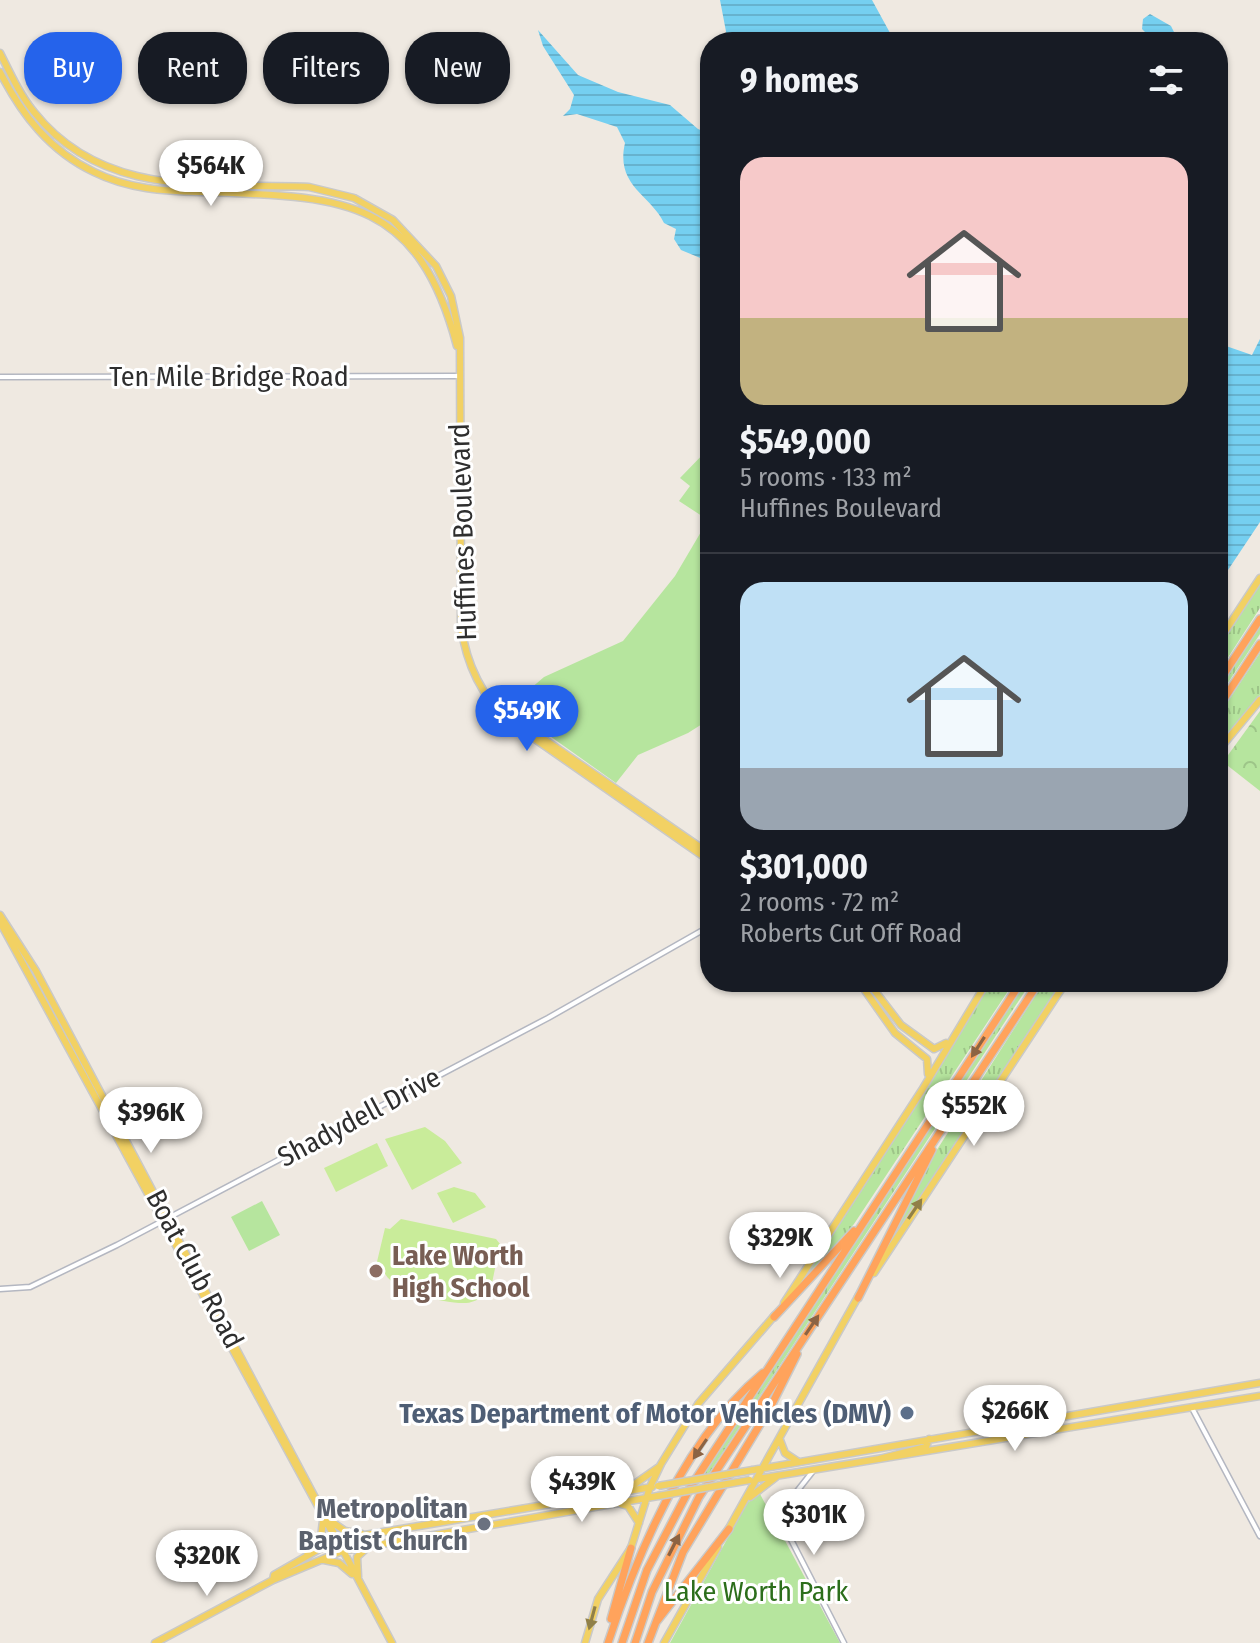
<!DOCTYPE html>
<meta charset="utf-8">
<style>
:root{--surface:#171b24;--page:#20242c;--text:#f1f3f6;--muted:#9ea1a6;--line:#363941;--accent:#2563eb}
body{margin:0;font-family:"Fira Sans Condensed",sans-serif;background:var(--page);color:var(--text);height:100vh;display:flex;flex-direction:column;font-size:30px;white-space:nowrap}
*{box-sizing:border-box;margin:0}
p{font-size:26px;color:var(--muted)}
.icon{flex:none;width:44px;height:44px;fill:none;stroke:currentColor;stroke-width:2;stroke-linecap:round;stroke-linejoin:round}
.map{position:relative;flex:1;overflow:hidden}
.details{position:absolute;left:700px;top:32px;width:528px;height:960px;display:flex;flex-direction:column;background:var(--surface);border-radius:32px;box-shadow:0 2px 6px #0004}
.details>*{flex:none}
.hud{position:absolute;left:24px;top:32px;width:556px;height:72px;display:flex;gap:16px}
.price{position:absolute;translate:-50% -68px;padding:0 18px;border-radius:28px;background:#fff;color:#222;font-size:26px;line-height:52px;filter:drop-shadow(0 2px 4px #0008)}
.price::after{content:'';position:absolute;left:50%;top:48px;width:24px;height:18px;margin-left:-12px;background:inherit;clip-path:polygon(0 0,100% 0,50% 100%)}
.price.on{background:var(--accent);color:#fff}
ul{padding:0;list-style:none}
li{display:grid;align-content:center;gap:16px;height:424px;padding:0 40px}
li+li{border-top:2px solid var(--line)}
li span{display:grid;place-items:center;height:248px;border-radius:24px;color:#555}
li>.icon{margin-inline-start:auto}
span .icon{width:144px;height:144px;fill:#fffc;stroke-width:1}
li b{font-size:34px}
h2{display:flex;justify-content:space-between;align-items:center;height:96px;padding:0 40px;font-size:34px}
.pill{padding:0 28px;border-radius:32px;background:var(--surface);box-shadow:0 2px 6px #0004;font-size:28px;line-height:72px}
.pill.on{background:var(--accent);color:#fff}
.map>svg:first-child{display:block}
.grass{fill:url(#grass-tufts)}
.forest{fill:url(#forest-crowns)}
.park{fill:#b6e59e}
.pitch{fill:#c9ec9a}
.water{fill:url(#water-rules)}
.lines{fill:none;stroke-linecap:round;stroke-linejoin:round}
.minor-casing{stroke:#b4b7c1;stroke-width:7}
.major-casing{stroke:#c9c9c9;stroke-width:9}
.highway-casing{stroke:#c9c9c9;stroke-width:10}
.minor{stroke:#fff;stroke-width:4}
.major{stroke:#f2d163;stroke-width:6}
.highway{stroke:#ffa35c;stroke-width:7}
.major-bridge-casing{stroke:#c9c9c9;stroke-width:9;stroke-linecap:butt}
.major-bridge{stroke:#f2d163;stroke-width:6}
.oneway{fill:#8c6343}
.oneway2{fill:#908048}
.education-dot{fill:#8d6e63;stroke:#fff;stroke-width:3}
.service-dot{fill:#5c6f8a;stroke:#fff;stroke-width:3}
.worship-dot{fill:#6b7280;stroke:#fff;stroke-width:3}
.labels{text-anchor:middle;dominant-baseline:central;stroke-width:6;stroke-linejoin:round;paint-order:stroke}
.street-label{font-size:28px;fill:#2e2e2e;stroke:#fff}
.education-label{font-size:28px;font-weight:bold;fill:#785e54;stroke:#fff;text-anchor:start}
.service-label{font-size:28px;font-weight:bold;fill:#4e5e75;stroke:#fff;text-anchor:end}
.worship-label{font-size:28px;font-weight:bold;fill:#5b616d;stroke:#fff;text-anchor:end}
.park-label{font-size:28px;fill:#2c6e1b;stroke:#fff}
</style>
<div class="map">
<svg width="1260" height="1643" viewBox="0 0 1260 1643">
<defs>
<pattern id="grass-tufts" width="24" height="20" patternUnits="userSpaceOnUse" patternTransform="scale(2)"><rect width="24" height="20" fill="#b6e59e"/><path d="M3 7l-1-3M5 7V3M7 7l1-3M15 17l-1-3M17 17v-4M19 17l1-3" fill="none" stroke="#9dc588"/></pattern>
<pattern id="forest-crowns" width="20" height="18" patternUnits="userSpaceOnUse" patternTransform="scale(2)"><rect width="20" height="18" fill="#b6e59e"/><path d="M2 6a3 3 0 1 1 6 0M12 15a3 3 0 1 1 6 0" fill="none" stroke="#9dc588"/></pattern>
<pattern id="water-rules" width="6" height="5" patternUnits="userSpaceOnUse" patternTransform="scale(2)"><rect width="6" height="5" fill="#75cff0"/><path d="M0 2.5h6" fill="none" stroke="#66b2ce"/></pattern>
</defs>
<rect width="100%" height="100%" fill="#efe9e1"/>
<path class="grass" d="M1260,584V608L1218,673V648Z
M1260,624V634L1218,698V688Z
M1260,653V695L1218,747V716Z
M989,982H1014L854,1224L804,1281L805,1274L931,1081Z
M1026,982H1031L708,1475L703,1476Z
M1044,982H1062L879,1261L933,1156Z"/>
<path class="forest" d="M1260,711V791L1223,762Z"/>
<path class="park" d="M710,447V719L688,733L638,755L616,783L509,707L544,677L623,641L675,576L708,520L679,501L690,486L680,478Z
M262,1201L280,1235L249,1251L231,1217Z
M760,1494L840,1643H670L747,1503Z"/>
<path class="pitch" d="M425,1127L445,1141L462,1163L412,1190L385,1139Z
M377,1143L388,1166L336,1192L324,1168Z
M454,1187L475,1193L486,1207L453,1223L437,1193Z
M401,1219L496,1239L500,1244L490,1293C483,1296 474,1303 466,1303C445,1304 386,1291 383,1268L376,1266L385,1228L390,1229Z"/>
<path class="water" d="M720,0H872L895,42H728Z
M1150,14L1171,26L1174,32L1171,42H1155L1142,29L1143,19Z
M538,30L578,75L618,92L670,105L698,129L710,134V262L681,250L674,239L676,229L664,223C651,195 615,186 625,143L617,127L577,114L563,116L570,109L574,95L543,46Z
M1218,339L1226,346L1252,355L1260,339V522L1218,585Z"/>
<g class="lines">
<defs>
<path id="minor" d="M0,377L459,376
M0,1289L30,1287L117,1245L548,1018L710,926
M1192,1408L1260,1536
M813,1471L787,1504L782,1522L844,1643"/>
<path id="major" d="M0,53C10,73 20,95 34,112C103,199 210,183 309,187L354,198L393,220L436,266L451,296L460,338L461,626C466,663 482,699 512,723L710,861
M0,72C22,115 50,151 94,172C128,189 164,191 201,192C337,197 417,193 457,346
M1218,642L1260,578
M496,706L710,854
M1218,751L1260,700
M0,915L36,971L392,1643
M0,922L338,1543
M859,982L895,1033L927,1059L928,1074
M868,982L901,1025L934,1049L946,1043
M874,1273L1066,982
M784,1303L922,1090L987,982
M780,1440L785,1453L797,1461
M879,1459L926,1447L929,1439
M753,1470L1260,1383
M757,1479L1260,1396
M629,1488L659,1467
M750,1497L776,1477
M621,1504L628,1506L639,1523
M332,1522L345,1531L362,1534
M728,1530L859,1295
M307,1552L321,1537L323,1521
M324,1560L339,1563L352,1574
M358,1577L357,1557L369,1546
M273,1580L274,1575L321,1548L365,1535L652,1487
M155,1643L273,1580L342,1551L658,1496
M585,1643L598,1599L631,1548L650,1487L661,1464L698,1404L775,1315
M664,1643L718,1547"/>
<path id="highway" d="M1218,683L1260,619
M1218,708L1260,644
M858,1298L932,1150
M774,1317L854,1231
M611,1619L631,1548
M657,1621L729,1529
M608,1643C638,1551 687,1436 763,1373
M622,1643L647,1570L690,1488L1021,982
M635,1643L652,1592L699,1497L1039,982
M648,1643L683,1552L771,1406L797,1354"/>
</defs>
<use href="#minor" class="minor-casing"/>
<use href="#major" class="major-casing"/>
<use href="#highway" class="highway-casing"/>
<use href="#minor" class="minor"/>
<use href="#major" class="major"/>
<use href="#highway" class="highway"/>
<defs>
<path id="major-bridge" d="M658,1486L753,1470
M658,1496L750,1480"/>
</defs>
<use href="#major-bridge" class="major-bridge-casing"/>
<use href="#major-bridge" class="major-bridge"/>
</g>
<defs><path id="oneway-solid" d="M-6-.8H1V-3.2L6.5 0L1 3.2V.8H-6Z" transform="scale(2)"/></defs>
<g class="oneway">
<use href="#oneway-solid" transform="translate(978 1047) rotate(123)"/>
<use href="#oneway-solid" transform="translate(812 1325) rotate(-56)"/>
<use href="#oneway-solid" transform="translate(700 1449) rotate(124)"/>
<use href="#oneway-solid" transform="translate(674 1545) rotate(-63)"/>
</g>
<g class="oneway2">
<use href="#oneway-solid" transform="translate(915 1209) rotate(-56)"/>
<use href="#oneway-solid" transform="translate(592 1618) rotate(105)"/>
</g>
<circle class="education-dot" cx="376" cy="1271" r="8"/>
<circle class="service-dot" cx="907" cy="1413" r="8"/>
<circle class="worship-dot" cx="484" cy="1524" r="8"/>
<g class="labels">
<g class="street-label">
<text x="229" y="376">Ten Mile Bridge Road</text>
<text transform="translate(463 532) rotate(-92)">Huffines Boulevard</text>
<text transform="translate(359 1117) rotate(-28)">Shadydell Drive</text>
<text transform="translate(195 1269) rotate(62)">Boat Club Road</text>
</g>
<g class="education-label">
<text x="392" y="1255">Lake Worth<tspan x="392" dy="32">High School</tspan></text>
</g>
<g class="service-label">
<text x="891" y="1413">Texas Department of Motor Vehicles (DMV)</text>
</g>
<g class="worship-label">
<text x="468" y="1508">Metropolitan<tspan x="468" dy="32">Baptist Church</tspan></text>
</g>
<g class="park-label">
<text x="756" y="1591">Lake Worth Park</text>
</g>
</g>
</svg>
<b class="price" style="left:211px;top:208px">$564K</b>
<b class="price on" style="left:527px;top:753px">$549K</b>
<b class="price" style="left:974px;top:1148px">$552K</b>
<b class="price" style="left:151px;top:1155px">$396K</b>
<b class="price" style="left:780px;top:1280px">$329K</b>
<b class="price" style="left:1015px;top:1453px">$266K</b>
<b class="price" style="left:582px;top:1524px">$439K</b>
<b class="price" style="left:814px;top:1557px">$301K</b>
<b class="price" style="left:207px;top:1598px">$320K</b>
<div class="hud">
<a class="pill on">Buy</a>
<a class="pill">Rent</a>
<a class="pill">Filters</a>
<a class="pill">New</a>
</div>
<section class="details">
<h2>9 homes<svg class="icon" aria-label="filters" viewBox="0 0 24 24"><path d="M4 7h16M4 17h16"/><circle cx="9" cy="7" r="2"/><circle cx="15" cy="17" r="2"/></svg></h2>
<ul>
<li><span style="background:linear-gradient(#f6c9c9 65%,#c2b280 0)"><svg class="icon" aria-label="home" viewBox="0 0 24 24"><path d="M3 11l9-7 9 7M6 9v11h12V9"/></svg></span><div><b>$549,000</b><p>5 rooms · 133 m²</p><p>Huffines Boulevard</p></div></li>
<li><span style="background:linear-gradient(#bfe0f5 75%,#9aa5b1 0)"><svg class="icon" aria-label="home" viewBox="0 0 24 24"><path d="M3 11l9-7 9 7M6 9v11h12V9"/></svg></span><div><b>$301,000</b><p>2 rooms · 72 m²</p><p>Roberts Cut Off Road</p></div></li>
</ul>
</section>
</div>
